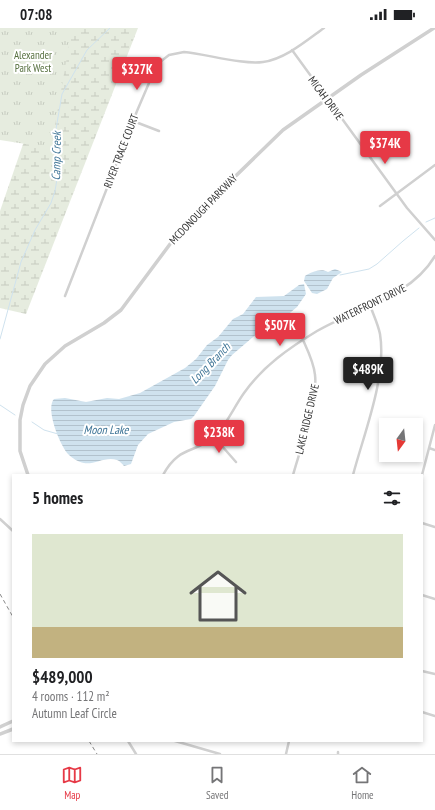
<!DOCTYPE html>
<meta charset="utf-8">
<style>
:root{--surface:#fff;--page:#f6f6f6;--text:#202124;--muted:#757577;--line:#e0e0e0;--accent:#e63946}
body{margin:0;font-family:"PT Sans Narrow",sans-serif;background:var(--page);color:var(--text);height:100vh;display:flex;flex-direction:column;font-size:15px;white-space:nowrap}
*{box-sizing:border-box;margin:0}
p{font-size:13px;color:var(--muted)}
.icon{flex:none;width:22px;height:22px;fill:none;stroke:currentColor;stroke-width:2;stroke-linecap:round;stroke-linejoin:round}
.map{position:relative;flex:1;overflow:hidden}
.drawer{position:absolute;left:12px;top:446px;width:411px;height:268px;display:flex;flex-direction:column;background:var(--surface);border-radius:0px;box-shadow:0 2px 6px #0003}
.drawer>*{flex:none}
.needle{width:26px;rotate:195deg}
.buttons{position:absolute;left:379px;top:390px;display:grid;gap:8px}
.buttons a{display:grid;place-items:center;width:44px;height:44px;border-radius:0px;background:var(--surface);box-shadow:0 2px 6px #0003;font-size:20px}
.price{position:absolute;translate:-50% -34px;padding:0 9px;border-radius:4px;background:var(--accent);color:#fff;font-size:13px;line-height:26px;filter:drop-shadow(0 1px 2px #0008)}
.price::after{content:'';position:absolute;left:50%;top:24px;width:12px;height:9px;margin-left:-6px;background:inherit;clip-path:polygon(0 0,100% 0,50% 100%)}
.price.selected{background:#222;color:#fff}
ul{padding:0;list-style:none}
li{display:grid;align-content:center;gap:8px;height:212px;padding:0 20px}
li span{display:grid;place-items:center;height:124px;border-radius:0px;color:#555}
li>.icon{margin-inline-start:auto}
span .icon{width:72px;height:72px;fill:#fffc;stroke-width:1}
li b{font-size:17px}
h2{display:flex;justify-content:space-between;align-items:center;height:48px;padding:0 20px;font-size:17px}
.status{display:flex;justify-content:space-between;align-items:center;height:28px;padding:0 20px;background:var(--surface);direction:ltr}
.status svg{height:11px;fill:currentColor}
.dock{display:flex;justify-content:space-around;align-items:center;height:56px;border-top:1px solid var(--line);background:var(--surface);font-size:11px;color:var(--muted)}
.dock a{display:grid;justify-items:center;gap:2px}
.dock .selected{color:var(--accent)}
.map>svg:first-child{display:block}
.wetland{fill:url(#wetland-marsh)}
.park{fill:url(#park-tufts)}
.water{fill:url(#water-rules)}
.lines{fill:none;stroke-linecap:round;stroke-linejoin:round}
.stream{stroke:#cfe2ee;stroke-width:1}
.minor{stroke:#d0d0d0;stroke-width:2.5}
.tertiary{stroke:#d0d0d0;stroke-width:3.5}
.rail{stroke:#888;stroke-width:1;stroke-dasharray:4 3;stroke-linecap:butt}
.labels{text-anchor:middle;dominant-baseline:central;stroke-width:4;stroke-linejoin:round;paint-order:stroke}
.park-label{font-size:11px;fill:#56703f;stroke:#fff}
.street-label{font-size:11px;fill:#333;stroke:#fff}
.water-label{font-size:12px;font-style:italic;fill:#3f7597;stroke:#fff}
</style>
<div class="status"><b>07:08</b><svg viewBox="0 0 49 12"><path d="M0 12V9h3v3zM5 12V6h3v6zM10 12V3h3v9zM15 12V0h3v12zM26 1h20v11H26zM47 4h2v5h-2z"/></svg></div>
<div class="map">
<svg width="435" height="726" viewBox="0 0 435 726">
<defs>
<pattern id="wetland-marsh" width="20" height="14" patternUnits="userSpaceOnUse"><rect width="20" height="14" fill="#e6ecdf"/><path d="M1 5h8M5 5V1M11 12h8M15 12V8" fill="none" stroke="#c6cbc0"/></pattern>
<pattern id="park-tufts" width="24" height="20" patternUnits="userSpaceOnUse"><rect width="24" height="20" fill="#e6ecdf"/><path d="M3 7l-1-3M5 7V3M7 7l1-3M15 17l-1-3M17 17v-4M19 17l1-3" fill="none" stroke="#c6cbc0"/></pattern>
<pattern id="water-rules" width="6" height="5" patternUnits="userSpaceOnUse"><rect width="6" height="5" fill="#cfe2ee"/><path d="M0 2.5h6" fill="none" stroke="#b2c2cd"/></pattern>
</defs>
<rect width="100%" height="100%" fill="#fff"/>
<path class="wetland" d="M63,0H138L26,286L0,280V183Z"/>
<path class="park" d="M0,0H72L51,120L0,112Z"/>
<path class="water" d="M335,241L342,244L333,250L327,261L317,266L312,265L304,253L305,248C312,244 321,240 328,244Z
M304,256L306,266L297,279L273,299L260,303L232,327L228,332L215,358L194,388L191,391L174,394L148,406L138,417L131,436L124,438C122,436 120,433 117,432C106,428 94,437 84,435C78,434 72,430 68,426C60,417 45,381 54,371L65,370L86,374L107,370L119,371L140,365L185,340L196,331L207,317L218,309L233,291L243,286L256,269L284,268L299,257Z"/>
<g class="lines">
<path class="stream" d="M426,194L435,190
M340,247L369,241L377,236L403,213L419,200
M0,311L21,234L35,202L51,175L55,163L58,145L56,101L62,66L87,22L110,0
M0,377L15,387
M32,394L44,402L58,406"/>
<path class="minor" d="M292,22L407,180L435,212
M133,93L159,103
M380,178L435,137
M65,268L137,83L155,41L160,34L169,27L184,24C206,26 243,37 263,34C285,31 306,13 324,0
M214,409L236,434
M429,420L435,422
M163,447C179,417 195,426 215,408C227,396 234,379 244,365C263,338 289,320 317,303C358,279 410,270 435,228
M293,447C300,422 318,371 315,347C314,335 308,323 303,312
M353,447C364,405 387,349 380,306C378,296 373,286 370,277
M422,447L435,397
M0,491L13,503
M422,495L435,499
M422,567L435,571
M422,643L435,646
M422,684L435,688
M128,713L136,726
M175,713L220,726
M286,726L289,713
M338,726V724"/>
<path class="tertiary" d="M28,447L20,423V392L23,377L30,358L45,336L65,318L104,295L121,282L182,200L283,102L361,47L434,0
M0,699L13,693
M0,706L13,701"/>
<path class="rail" d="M0,566L13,589
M89,713L97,726"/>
</g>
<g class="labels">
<g class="park-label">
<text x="33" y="27">Alexander<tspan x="33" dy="13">Park West</tspan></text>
</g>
<g class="street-label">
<text transform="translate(326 70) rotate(54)">MICAH DRIVE</text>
<text transform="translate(121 123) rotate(-69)">RIVER TRACE COURT</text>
<text transform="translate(203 181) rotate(-46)">MCDONOUGH PARKWAY</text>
<text transform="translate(370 276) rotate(-26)">WATERFRONT DRIVE</text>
<text transform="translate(307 391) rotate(-77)">LAKE RIDGE DRIVE</text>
</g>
<g class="water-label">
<text transform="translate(56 128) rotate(-89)">Camp Creek</text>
<text transform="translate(210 335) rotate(-46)">Long Branch</text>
<text x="106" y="401">Moon Lake</text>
</g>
</g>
</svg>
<div class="buttons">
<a><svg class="needle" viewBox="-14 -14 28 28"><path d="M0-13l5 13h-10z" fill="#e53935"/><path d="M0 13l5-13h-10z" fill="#757577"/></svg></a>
</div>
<b class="price" style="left:137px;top:63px">$327K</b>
<b class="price" style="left:385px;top:137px">$374K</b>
<b class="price" style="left:280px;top:319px">$507K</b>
<b class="price selected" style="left:368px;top:363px">$489K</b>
<b class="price" style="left:219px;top:426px">$238K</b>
<section class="drawer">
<h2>5 homes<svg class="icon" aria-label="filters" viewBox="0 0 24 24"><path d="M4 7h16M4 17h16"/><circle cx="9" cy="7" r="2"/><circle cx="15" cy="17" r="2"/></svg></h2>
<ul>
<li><span style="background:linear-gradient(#dfe7d0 75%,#c2b280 0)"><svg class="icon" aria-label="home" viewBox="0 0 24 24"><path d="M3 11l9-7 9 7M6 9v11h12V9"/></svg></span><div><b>$489,000</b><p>4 rooms · 112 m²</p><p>Autumn Leaf Circle</p></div></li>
</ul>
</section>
</div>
<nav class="dock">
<a class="selected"><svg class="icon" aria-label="map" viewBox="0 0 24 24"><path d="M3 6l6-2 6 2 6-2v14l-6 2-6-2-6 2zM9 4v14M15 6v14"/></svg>Map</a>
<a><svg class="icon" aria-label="saved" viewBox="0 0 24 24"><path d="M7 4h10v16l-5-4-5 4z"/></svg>Saved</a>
<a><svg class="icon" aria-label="home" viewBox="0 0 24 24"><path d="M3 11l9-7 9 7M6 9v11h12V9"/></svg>Home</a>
</nav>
